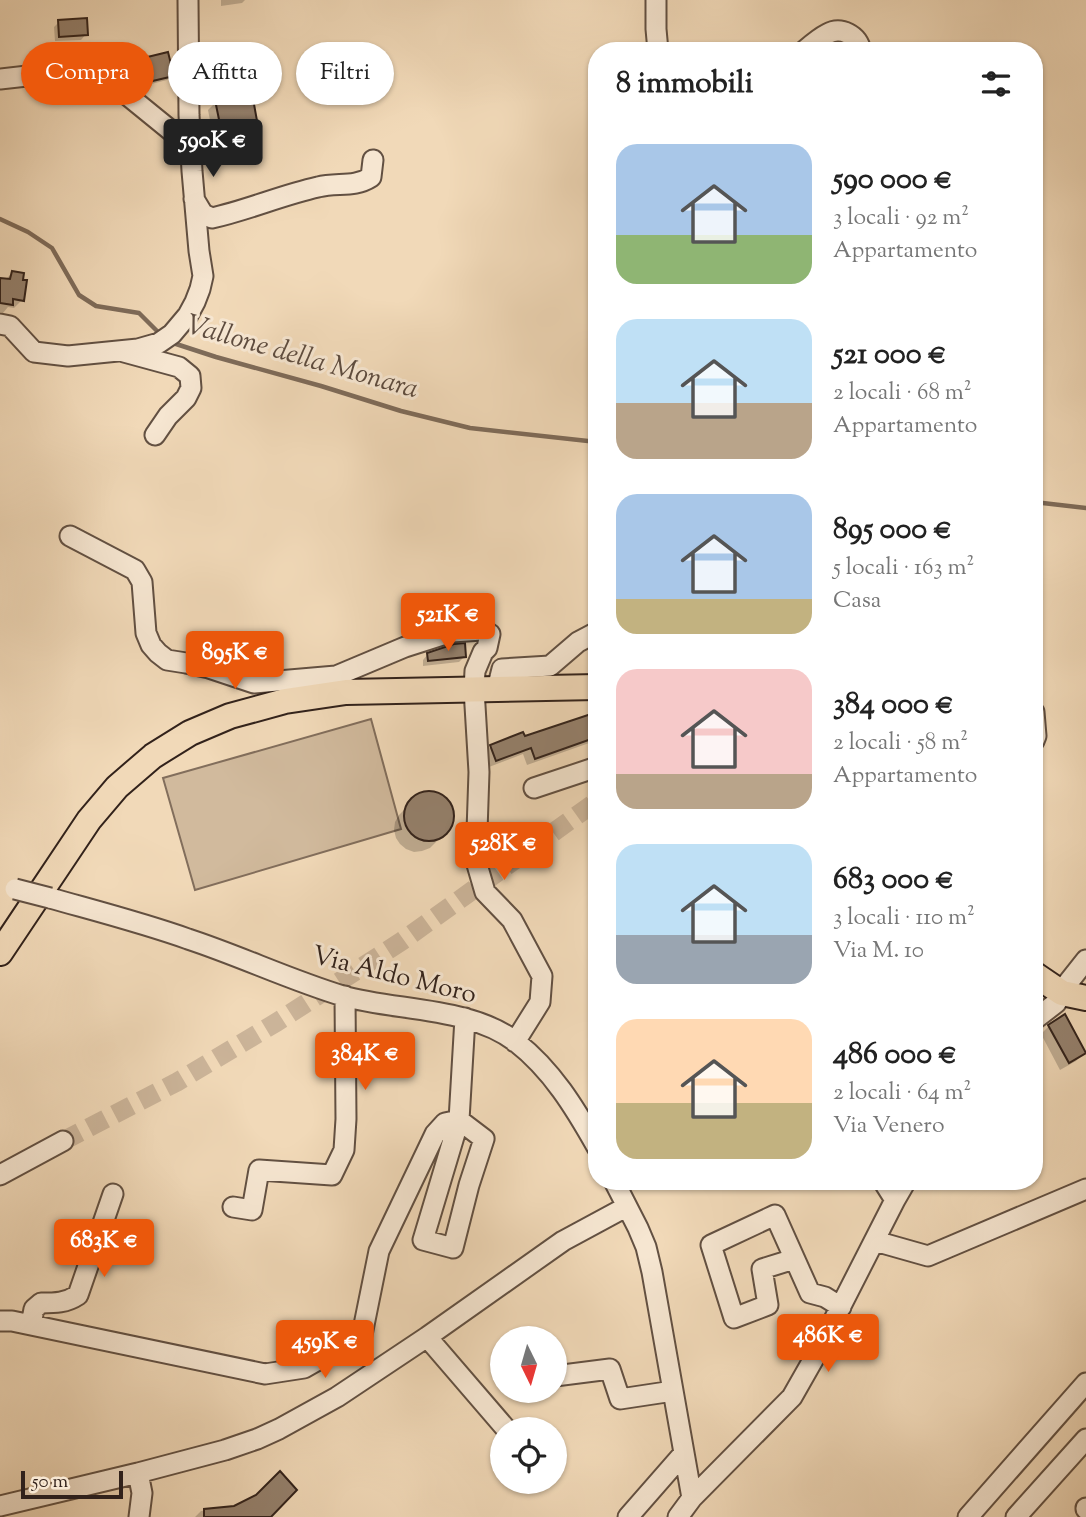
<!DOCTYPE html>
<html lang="it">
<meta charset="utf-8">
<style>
:root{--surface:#fff;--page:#f6f6f6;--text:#222;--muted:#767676;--accent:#ea580c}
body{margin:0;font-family:"Sorts Mill Goudy",serif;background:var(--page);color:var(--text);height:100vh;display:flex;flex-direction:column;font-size:26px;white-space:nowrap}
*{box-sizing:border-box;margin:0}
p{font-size:23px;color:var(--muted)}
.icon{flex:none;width:38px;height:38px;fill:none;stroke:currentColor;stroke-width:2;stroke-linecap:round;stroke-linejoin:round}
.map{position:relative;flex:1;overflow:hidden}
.side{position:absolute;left:588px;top:42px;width:455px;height:1148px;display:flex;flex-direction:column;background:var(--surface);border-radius:28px;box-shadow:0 2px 5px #0004}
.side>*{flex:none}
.banner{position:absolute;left:21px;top:42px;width:462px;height:63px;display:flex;gap:14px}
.needle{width:46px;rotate:175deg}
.tools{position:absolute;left:490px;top:1326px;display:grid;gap:14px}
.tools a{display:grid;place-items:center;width:77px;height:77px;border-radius:50%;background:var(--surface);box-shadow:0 2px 5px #0004;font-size:35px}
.scale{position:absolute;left:21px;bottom:18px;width:102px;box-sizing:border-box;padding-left:7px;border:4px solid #32221b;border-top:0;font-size:19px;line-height:24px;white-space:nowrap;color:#32221b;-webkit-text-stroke:5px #f6e6d1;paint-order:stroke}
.price{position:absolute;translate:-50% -60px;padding:0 16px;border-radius:7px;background:var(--accent);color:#fff;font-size:23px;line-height:46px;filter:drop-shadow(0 2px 4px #0008)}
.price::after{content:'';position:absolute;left:50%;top:42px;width:21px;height:16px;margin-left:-10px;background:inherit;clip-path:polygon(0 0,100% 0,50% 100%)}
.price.current{background:#222;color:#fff}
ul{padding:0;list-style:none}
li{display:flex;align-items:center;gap:21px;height:175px;padding:0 28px}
li span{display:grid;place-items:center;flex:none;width:196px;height:140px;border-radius:21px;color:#555}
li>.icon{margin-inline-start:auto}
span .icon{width:84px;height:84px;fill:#fffc;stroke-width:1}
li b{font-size:30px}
h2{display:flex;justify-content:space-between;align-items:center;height:84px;padding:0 28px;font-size:30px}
.pill{padding:0 24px;border-radius:32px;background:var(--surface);box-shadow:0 2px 5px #0004;font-size:24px;line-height:63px}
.pill.current{background:var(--accent);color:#fff}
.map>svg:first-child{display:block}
.green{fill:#d1ba9d;stroke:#826e5c;stroke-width:2}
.shadow{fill:#0003}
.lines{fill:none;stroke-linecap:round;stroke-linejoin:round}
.stream{stroke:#7e6b59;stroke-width:4.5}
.building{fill:#95816d;stroke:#32221b;stroke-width:2}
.minor-tunnel{stroke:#cbb499;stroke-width:19;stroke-dasharray:19 10;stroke-linecap:butt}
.minor-casing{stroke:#625042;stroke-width:23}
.major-casing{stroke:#32221b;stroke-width:28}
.minor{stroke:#f6e6d1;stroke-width:19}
.major{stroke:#f1d9b8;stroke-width:24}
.minor-bridge-casing{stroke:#625042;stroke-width:23;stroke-linecap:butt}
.minor-bridge{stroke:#f6e6d1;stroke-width:19}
.labels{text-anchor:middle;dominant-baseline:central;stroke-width:6;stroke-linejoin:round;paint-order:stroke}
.street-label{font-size:26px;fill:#32221b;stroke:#f6e6d1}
.water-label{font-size:28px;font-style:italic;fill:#5e4c3f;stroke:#f6e6d1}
</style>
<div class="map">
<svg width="1086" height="1517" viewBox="0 0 1086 1517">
<rect width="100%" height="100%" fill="#f1d9b8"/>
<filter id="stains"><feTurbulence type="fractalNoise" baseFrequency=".00286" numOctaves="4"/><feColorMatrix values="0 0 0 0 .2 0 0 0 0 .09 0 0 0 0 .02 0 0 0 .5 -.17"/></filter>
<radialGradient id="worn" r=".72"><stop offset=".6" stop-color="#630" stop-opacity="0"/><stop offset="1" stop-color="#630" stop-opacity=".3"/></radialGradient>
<path class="green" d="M371,719L401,829L195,890L163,778Z"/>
<path class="shadow" d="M221,0H245L242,3L221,6Z
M59,22L86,34L81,40L55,41L54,27Z
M220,54L253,69L248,74L218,79L214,59Z
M136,62L172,75L167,80L139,87L138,82H134L131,67Z
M343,91L346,99L335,103L332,95Z
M216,102L257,131L249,140L215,146L208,110Z
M12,273L22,300L14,308L8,307L3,313L0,312V279L5,280Z
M597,578V616H593L590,585Z
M428,654L464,657L459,662L423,666V660Z
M597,726V738L592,742L527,765L523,754L489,767L483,754L491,746L524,739Z
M424,794L438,795L444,799L452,810L451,824L448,830L430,848L422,851L414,852L406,849L400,844L396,838L394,830L395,822L399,815L417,797Z
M1034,922L1039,926L1034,932Z
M1049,1026L1084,1053L1076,1061L1060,1070L1041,1034Z
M235,1508L270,1517H195L201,1511Z"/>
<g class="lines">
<path class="stream" d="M0,219L28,232L52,248L79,295L96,306L139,313L160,334
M170,342L216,357L321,386L401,411L470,428L597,442
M1034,502L1086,508"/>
</g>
<path class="building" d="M87,18L88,35L59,37L58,20Z
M252,47L255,69L222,74L219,53Z
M168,52L174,76L144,83L143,78H139L135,60Z
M252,93L259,132L223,139L215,100Z
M12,271L24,273L23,280H27L24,301L13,299V305L0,303V278L10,279Z
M465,643L466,657L428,661L427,653L454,644Z
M594,713L597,721V737L535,759L531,748L496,761L490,745L523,732L525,736Z
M404 816a25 25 0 1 1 50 0a25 25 0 1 1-50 0Z
M1065,1014L1086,1053L1069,1063L1048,1025Z
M280,1471L297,1490L271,1517H204V1509L234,1506L256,1495Z"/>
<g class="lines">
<path class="minor-tunnel" d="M63,1141L177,1082L277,1022L402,941L597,801"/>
<defs>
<path id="minor" d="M656,0V29L658,51
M804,51C811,45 819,38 827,34C841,26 858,35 861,51
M0,79L80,70L100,78L121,90L191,147
M194,199L203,214L212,218C248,210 282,195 318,187C337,182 354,188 371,177L373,160
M0,324L10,326L34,352L68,356L138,349L159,343L172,334L188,315L195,302L200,289L203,276L199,251L192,171L189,115L188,0
M124,352L179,367L190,376L191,388L186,398L168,416L155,435
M70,536L135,570L142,582L146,633L151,645L158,653L167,660L186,663L209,668L254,683L336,676L405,647L452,632L482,630L490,634L487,648L483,652L475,671L474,689L479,772L476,861L485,892L512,920L542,976L540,1002L515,1042
M497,689L502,669L550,666L578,642L597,632
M1034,712L1036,736L1034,741
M534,788L597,767
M50,898C96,911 143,923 188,939C240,956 290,980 343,996C396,1011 471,1007 516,1042C552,1070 575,1108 597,1147
M1034,1020L1056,1003L1067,984L1086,960
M0,1175L63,1141
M614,1181L638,1228L646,1247L652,1272L692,1498
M883,1181L895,1200
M233,1207L252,1210L259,1170L332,1175L344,1150L346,1119L345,996
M875,1241L928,1256L1086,1189
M794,1259L762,1269L768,1305L734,1318L711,1245L775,1215L810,1293L825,1297L841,1307
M0,1321H12L265,1374L304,1368L362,1335L379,1251L435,1134L445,1123L459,1120L484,1139L469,1185L453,1248L423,1240L459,1120L465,1018
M31,1325L34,1309L41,1303C55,1303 66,1303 78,1295L113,1194
M427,1337L507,1430
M555,1376L610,1369L620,1399L673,1391
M138,1473L142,1493L139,1517
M0,1506L138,1473L225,1450L257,1439L279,1429L337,1397L427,1337L563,1241L626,1207
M1086,1508V1509
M628,1517L684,1453
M678,1517L692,1498L792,1397L817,1353L895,1200L906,1181
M968,1517L1086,1383
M1016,1517L1086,1439"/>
<path id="major" d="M0,953L89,820L117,787L153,756L190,733L230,716L285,701L346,692L597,687
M1034,974L1062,993L1086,998"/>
</defs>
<use href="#minor" class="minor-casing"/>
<use href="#major" class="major-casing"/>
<use href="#minor" class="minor"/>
<use href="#major" class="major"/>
<defs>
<path id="minor-bridge" d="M15,889L50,898"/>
</defs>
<use href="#minor-bridge" class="minor-bridge-casing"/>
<use href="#minor-bridge" class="minor-bridge"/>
</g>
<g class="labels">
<g class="street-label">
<text transform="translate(394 976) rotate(14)">Via Aldo Moro</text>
</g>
<g class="water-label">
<text transform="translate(302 358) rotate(16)">Vallone della Monara</text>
</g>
</g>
<rect width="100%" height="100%" filter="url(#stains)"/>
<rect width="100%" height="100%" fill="url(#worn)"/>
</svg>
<div class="tools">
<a><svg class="needle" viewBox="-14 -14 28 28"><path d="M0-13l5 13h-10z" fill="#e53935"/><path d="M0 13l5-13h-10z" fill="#767676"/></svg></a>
<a><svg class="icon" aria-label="locate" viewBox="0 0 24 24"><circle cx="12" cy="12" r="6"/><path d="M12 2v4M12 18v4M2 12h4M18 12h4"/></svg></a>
</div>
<div class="scale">50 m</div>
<b class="price current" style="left:213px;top:179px">590K €</b>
<b class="price" style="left:448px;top:653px">521K €</b>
<b class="price" style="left:235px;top:691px">895K €</b>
<b class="price" style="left:504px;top:882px">528K €</b>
<b class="price" style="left:365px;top:1092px">384K €</b>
<b class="price" style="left:104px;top:1279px">683K €</b>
<b class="price" style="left:828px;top:1374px">486K €</b>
<b class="price" style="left:325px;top:1380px">459K €</b>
<div class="banner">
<a class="pill current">Compra</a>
<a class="pill">Affitta</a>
<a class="pill">Filtri</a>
</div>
<section class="side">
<h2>8 immobili<svg class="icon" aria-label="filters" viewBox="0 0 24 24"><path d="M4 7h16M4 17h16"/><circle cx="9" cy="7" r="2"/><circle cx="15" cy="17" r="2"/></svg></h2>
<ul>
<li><span style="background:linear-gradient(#a9c7e8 65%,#8fb573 0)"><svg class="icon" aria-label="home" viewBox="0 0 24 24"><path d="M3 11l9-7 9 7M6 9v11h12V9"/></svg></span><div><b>590 000 €</b><p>3 locali · 92 m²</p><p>Appartamento</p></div></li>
<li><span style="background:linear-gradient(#bfe0f5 60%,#b9a48a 0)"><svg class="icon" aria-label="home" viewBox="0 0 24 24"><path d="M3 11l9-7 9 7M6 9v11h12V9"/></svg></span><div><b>521 000 €</b><p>2 locali · 68 m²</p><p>Appartamento</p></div></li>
<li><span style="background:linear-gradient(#a9c7e8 75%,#c2b280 0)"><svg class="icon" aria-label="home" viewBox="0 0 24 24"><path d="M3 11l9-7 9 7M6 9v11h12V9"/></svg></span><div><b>895 000 €</b><p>5 locali · 163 m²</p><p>Casa</p></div></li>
<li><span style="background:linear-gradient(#f6c9c9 75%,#b9a48a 0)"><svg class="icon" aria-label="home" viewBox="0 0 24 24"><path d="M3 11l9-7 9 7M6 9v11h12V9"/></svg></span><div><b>384 000 €</b><p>2 locali · 58 m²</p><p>Appartamento</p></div></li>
<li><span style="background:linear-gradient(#bfe0f5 65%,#9aa5b1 0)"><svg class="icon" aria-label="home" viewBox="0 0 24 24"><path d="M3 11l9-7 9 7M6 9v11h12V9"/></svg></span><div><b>683 000 €</b><p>3 locali · 110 m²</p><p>Via M. 10</p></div></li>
<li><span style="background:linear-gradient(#ffd9b3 60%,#c2b280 0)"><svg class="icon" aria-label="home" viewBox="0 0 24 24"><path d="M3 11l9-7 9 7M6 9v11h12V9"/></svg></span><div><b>486 000 €</b><p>2 locali · 64 m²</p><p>Via Venero</p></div></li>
</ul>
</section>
</div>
